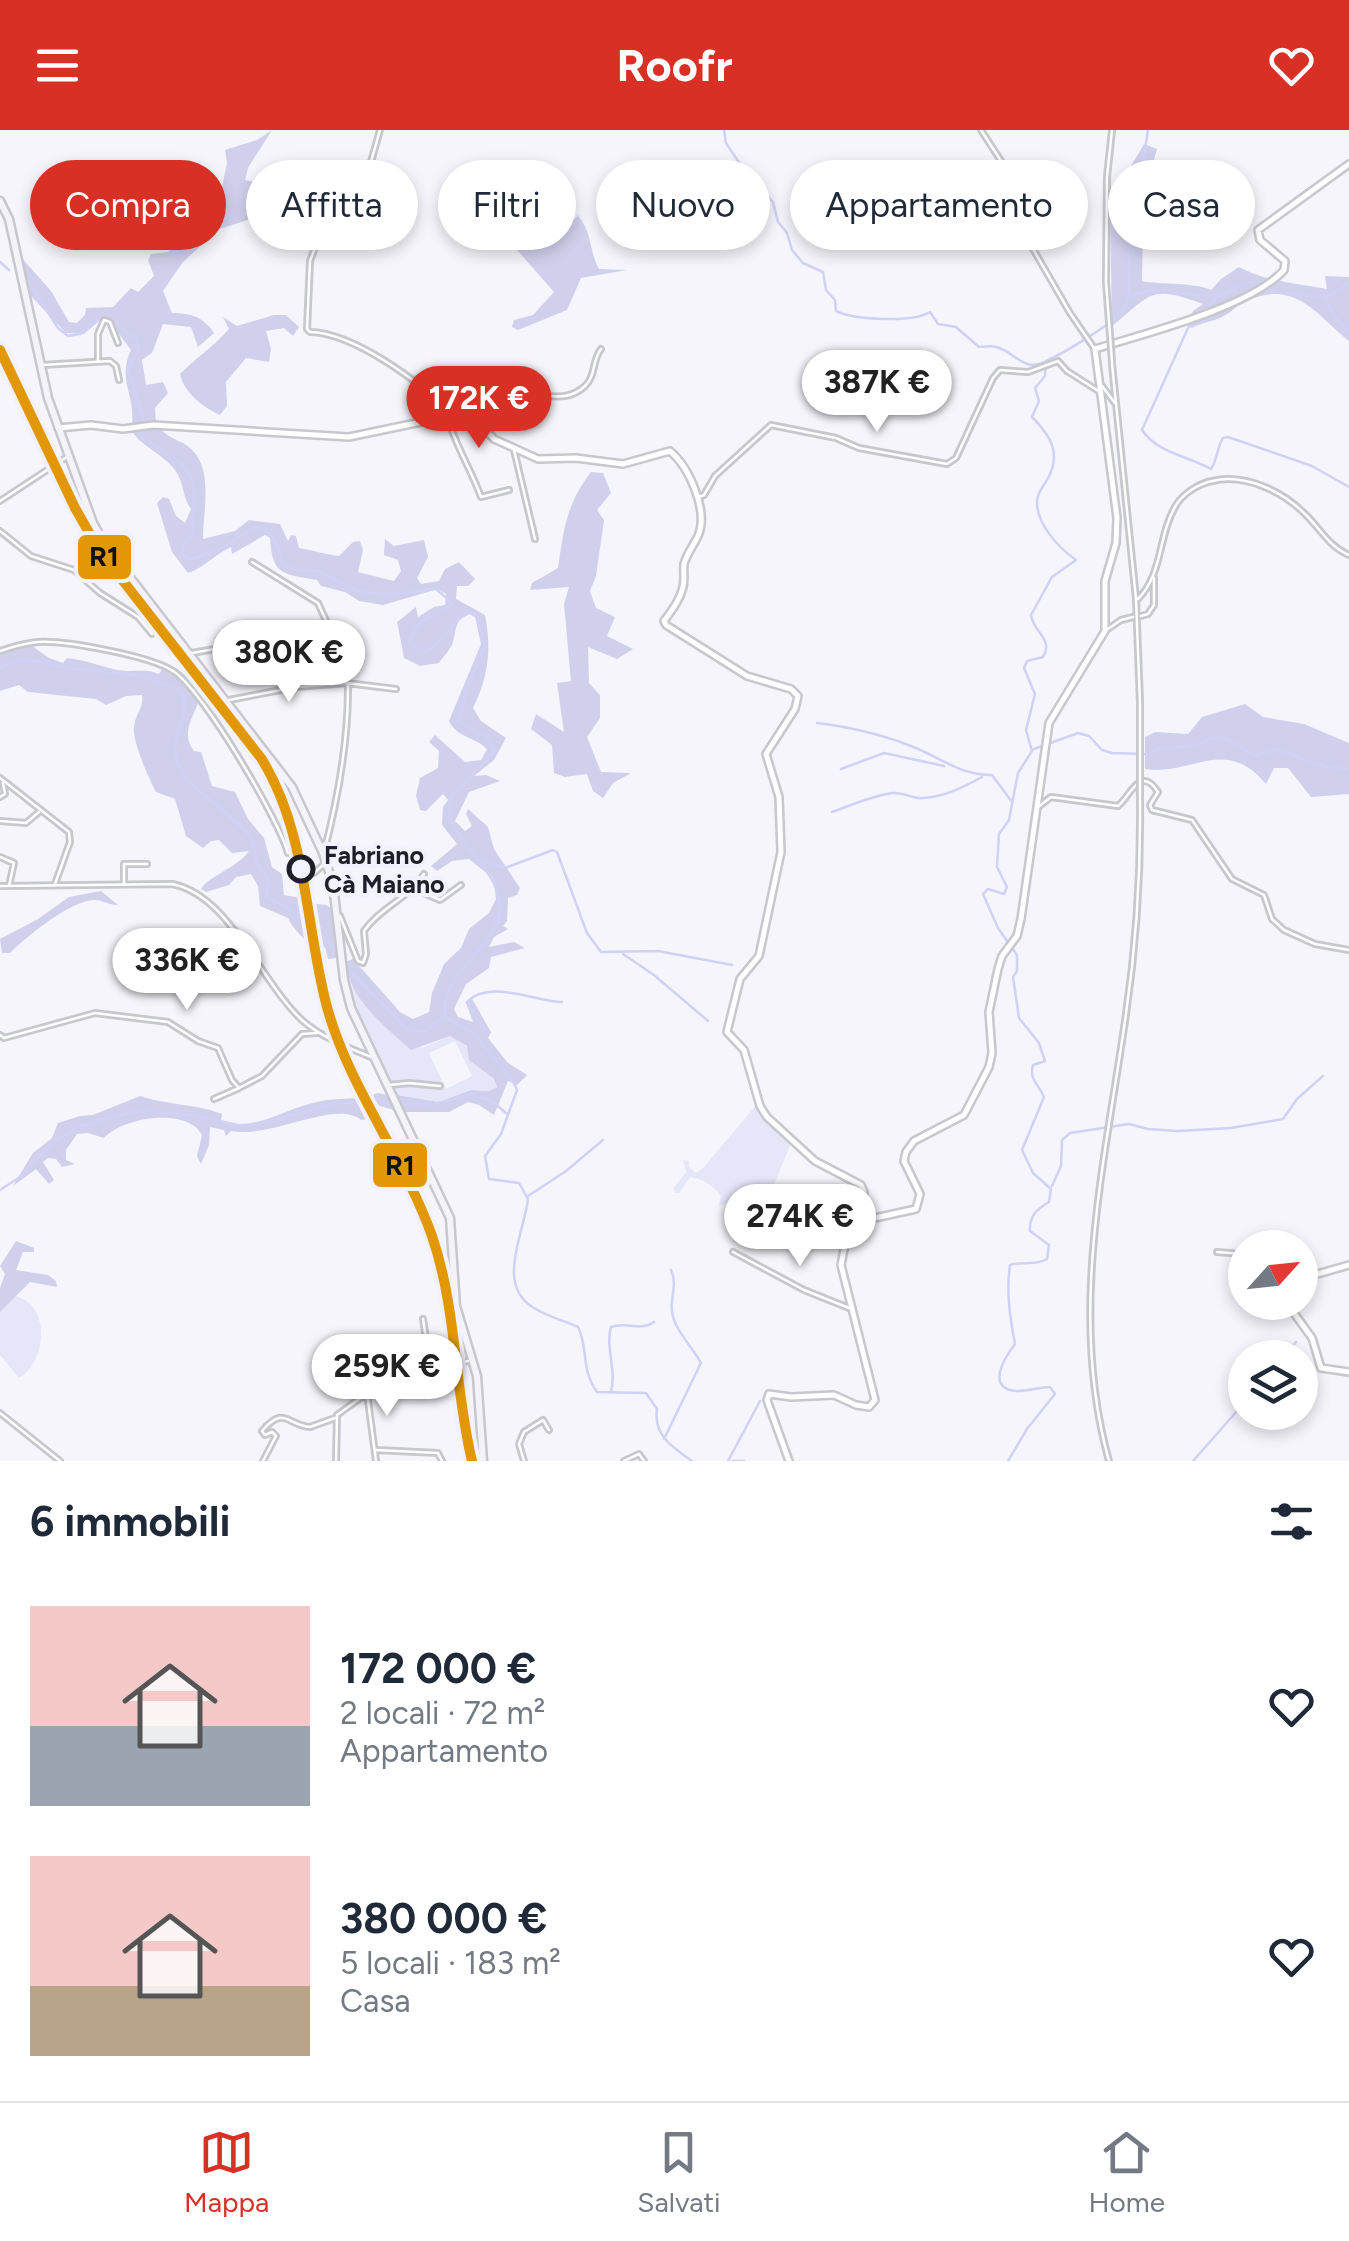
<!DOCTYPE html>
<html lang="it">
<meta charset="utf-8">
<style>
:root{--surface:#fff;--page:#f2f2f3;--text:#1f2937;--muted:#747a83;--line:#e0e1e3;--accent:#d93025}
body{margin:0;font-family:Figtree,sans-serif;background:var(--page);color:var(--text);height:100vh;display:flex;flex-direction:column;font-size:38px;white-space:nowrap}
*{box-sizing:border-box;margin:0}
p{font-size:32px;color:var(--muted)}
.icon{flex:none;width:55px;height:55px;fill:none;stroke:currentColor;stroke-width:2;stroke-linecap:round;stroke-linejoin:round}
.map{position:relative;height:1331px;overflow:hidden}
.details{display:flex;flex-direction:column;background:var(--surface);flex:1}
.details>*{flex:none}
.hud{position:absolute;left:30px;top:30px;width:1290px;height:90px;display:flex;gap:20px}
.needle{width:65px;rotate:63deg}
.buttons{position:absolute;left:1228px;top:1100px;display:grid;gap:20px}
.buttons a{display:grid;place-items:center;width:90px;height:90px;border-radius:50%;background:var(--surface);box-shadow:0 5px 15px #0003;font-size:50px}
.price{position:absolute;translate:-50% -85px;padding:0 22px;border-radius:35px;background:#fff;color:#222;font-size:32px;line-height:65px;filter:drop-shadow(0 2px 5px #0008)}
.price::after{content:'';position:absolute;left:50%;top:60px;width:30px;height:22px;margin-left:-15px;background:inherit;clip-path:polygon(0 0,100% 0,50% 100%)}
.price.on{background:var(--accent);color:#fff}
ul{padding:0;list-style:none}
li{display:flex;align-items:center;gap:30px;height:250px;padding:0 30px}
li span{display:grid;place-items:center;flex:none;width:280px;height:200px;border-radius:0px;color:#555}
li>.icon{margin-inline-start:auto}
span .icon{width:120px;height:120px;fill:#fffc;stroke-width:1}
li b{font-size:42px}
h2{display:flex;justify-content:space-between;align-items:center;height:120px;padding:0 30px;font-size:42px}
.chip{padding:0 35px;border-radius:45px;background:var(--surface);box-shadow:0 5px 15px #0003;font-size:35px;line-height:90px}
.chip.on{background:var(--accent);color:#fff}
header{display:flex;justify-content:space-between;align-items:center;height:130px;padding:0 30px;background:var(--accent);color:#fff;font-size:45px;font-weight:700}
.tabs{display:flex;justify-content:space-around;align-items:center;height:140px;border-top:2px solid var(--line);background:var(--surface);font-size:28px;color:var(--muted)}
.tabs a{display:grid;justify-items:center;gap:5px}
.tabs .on{color:var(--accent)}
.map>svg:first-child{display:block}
.green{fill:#e6e6f9;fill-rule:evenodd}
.forest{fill:#d0d0ed}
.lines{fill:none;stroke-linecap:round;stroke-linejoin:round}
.stream{stroke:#d0d1f5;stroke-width:2.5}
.minor-casing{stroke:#c7c7ce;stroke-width:8}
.tertiary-casing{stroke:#c7c7ce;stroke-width:10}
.secondary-casing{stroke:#c7c7ce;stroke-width:11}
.minor{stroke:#fefefe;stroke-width:2.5}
.tertiary{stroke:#fefefe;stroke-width:5}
.secondary{stroke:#f4f3f8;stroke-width:6}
.minor-bridge-casing{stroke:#c7c7ce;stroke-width:8;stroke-linecap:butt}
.minor-bridge{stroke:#fefefe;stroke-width:2.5}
.rail-1-casing{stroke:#f2f2fe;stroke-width:18}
.rail-1{stroke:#e19804;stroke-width:10}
.stop-dot{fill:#f2f2fe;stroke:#1f1f29;stroke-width:5}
.labels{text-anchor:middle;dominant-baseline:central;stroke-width:8;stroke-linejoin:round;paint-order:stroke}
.stop-label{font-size:25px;font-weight:bold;fill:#1f1f29;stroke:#f2f2fe;text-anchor:start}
.line-badge{stroke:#f2f2fe;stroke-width:4}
.pale-badge-label{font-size:28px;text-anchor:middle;font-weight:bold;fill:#111}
</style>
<header><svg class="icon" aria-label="menu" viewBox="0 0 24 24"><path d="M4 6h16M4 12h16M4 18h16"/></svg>Roofr<svg class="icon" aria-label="heart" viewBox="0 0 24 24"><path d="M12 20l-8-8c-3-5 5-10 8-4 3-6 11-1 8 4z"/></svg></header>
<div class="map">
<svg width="1349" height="1331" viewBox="0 0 1349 1331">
<rect width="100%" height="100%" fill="#f5f5fb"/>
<path class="green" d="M347,850L385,896L422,918L450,906C470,915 490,938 497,958L489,961L471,960L439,972L397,965L365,906ZM455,911L472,946L446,959L429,923Z
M758,973L764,986L791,1013L765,1077L738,1072L719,1075L721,1066C713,1055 703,1049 690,1047L679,1063H675L674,1058L686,1042L683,1030L689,1031V1037L696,1043L703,1038Z
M16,1166C53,1177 45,1234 19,1248L0,1225V1181Z"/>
<path class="forest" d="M272,0L248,38L245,50L260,53L272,74L267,84L219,99L183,132L163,161L172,183C190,183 204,187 214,203L198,217L191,197L163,194L152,223L142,230L146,255L163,252L168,263L155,278L156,293H132C135,264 117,250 131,220L107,188L99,191L84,204L66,203L29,164L21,127L51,161L69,192L77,193L85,185L86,178L113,177L131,158L138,162L154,146L148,130L151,124L168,122L181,112L222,57L227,33L225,20L257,10Z
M1144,14L1157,19L1154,29L1163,67L1145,81L1143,89L1142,151C1163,155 1193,152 1211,160L1221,149L1239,137C1267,152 1296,153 1327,159L1325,146L1349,147V211C1316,185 1297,150 1248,170C1238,174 1231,183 1222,187C1212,192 1202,192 1192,198L1186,194L1193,181L1203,174C1149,154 1152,164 1112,196L1110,69L1146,59L1147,53L1137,52L1131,36Z
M339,39L361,44L336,67L325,83L315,84L314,57L327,41Z
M578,85C594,107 589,122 599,139L627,140L581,148L567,180L518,200L512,197L514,190L533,185L554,162L510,112L509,105C532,103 563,106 578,85Z
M274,185H286L299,197L293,206L284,198L266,201L271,219L269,232L246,228L226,252L227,276L220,285C203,277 184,263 180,244C196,228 214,216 229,199L223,187L237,196Z
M160,298C172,312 184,310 193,321C213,341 203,383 203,409L235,401L249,390L280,394L288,411L291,405L296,406L299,418C313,420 327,425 339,426L353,412L360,411L363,420L358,442L394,451L401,441L398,430L384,425L385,409L394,416L424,410L428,427L417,448L421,454L439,451L445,439L459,432L475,449L468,456H457L456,469L485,485C492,519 488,548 473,578L481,591L506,608L494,630L474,646L486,645L500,651L469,662L455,691L465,701L472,696L466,684L468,679L488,697L494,719L520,758L517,765L508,768L507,791L503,796L508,799L494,807L489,817L514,812L525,818L491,827L489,838L466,854L454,879L458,887L473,892L466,873L471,867L491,902L488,908L507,932L527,945L517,955L508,951L494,985L479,975L468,972L449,982H405L397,965L439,972L471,960L489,961L497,957L493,948L469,930L467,916L450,906L411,920C384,896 349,868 345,832L353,829L400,882L413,889L429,882L432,863L444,834L461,818L469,799L489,783L496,769L493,748L469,729L452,731L437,741L431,736L457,714L442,695L443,677L448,670L443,664L426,681L420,680L416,666L420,648L438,638L439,621L429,612L435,605L465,632L481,630L487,619C475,607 456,607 449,591L481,514L475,487L469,484C454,491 457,498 453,512C451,519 443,527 439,533L420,536L404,528L397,492L416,477L418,487L434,477L445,475L446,464L438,459L383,475L359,471L345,462L321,456L317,450C284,444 272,446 270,408L265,405L232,424L231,417C215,424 205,437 188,443L172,422L157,373L163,367L169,369L176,386L185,393L191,379C182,367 184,352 175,340C163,324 142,317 131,300Z
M591,342L603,343L611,363L597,380L604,390L596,446L590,461L596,478L615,487L607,506L633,519L617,529L588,517L589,553L600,565V588L587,607L601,642L631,643L613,653L603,668L593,661L587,644L565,647L554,643L552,615L531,599L536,584L564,602L557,553L571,551L564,474L569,457L530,460L532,453L558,438C564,398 566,375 591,342Z
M31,515L49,528L63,533L67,528C85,530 100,536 117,540C133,543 144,538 159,544L162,539L185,553L198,573C192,589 181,605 194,621L201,622L212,656L235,662L248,689L264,708L272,737L282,744L284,765L301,768L305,753L311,757L309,773L326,775L334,780L337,828L328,829L325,817L311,821C307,808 293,801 288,788L260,776L258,756L251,744L236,747L229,755L206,762L201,759C211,744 236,739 249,721L232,723L219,710L211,711L203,718L186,706L175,669L156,662C149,649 132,611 134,597C135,584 144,578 142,565L126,566L106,575L96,569L28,562L19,555L0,561V523Z
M1245,574L1263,587L1304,594L1349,613V664L1311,667L1288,638H1274L1266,654C1225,605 1193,646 1145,639V607L1155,602L1188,604L1202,587Z
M101,761L118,775C108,775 103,770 94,770C70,771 27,806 10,823H2L0,809L38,789L69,767Z
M378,963L389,965L397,981L377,975L382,986L361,990C336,969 272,1009 231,1001L226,1006L224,1000L210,997L209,1015L201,1034L197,1026L202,1005C187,977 123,987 104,1008L88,1003L77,1004L66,1020V1030L75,1034L62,1037L56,1029L48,1028L43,1032L54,1050L49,1054L36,1039L13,1056L33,1023L52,1008L58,993L80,986L93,985L140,966C167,975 197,974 222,984L221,991C256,1003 288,976 322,971C342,967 358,971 378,963Z
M16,1111L34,1118V1122H23L16,1140L48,1145L56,1151L57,1157L30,1152L0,1182V1158L5,1144L0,1136Z"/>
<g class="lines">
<path class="stream" d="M724,0L726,13L746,43L773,72L778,92L787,103L792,120L803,133L823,142L826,160L835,170L836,181C855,190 912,193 930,182L938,194L956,197L979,217C985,217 991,215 996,217C1016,222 1022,242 1045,232
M0,132L9,140
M23,143L58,198L68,206L80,204L100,187H109L129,205L136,207L139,219L128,239L143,287L142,308L180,332L190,346L194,357L193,403L183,414L182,423L188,430L219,420L254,397L267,400L277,415L283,433L298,441C325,436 331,452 356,460C382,467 409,464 435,458L453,474C433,486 418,487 410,511L423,523C445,515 448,489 472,482L477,487L485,516L468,555L458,591L486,607L495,620L451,667C450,675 448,684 451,690C464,724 506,746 499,786C491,824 441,840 445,887L472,902L512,949L517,960L501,1004L485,1026L489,1049L519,1053L528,1069C524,1104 495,1155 534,1178C548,1187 563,1190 578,1197C589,1219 580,1238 597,1262L646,1263L657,1279C653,1305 672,1317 692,1331
M1270,157L1279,162L1325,168L1349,153
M1127,168C1162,151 1182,169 1216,165C1235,163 1243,148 1263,153
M1326,170L1334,186L1349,201
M1206,180L1218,166
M1194,191L1188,198L1142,300C1157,323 1188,326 1211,339C1218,329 1216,319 1223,308L1228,307L1312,336L1349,357
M0,537L26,529L62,537L141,546L180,560C194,580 170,606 176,628C184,658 232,682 251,708C256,716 254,721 256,730C258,737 265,742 268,749L266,767L288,778L326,809L339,826
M817,593C849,597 881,604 911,616C940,627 959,645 992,645L1012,672
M1034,619L1078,603L1089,606L1102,620L1112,623L1145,624L1163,618L1194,616L1213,608H1224L1257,626L1275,619L1326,637L1349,639
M841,639L884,623L944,636
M832,682C852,675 871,666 892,663C904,662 912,669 923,668C944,667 964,657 982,647
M477,730L505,738L553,720L557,722L587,803L601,822L658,821L732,835
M623,824L654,845L708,891
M346,837L408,900L425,901L445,886
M484,900L467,872C488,849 534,871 562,872
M1052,1056L1061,1036L1062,1010L1070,1003L1129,994L1148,999L1178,1001L1231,998L1283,989L1297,969L1323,946
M0,1060L20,1047L56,1010L81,996L137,981L198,986L247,997L338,973L434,974L470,965L491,970L506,983
M528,1066L566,1041L603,1010
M1283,1228L1296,1212
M611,1262C617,1240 605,1217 611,1197C627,1191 640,1202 654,1192
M664,1309L701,1233C692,1216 674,1200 672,1181C670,1165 678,1156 671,1140
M728,1331L760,1271
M733,1331H744
M1008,1331L1027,1299L1055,1264L1050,1257C1039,1257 1026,1262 1016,1261C985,1258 1005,1227 1015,1214C1010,1188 1006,1162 1010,1135C1023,1131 1035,1136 1047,1129L1049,1115L1030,1101C1029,1086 1037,1079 1049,1072L1051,1059L1033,1043L1022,1020L1044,967C1038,953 1029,950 1033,935L1045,931L1039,913L1019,888L1013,847L1017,841V825L998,798L983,764L988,759L1004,764L1007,757L997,737L999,704L1009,690L1018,643L1032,621L1026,600L1035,564L1024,538L1027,531L1043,527C1054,509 1033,502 1031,485L1052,447L1076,430C1059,418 1036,394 1037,371C1037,364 1043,356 1047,350C1062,324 1051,306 1032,287L1039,271L1035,258L1045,246L1046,231C1062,224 1117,192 1124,178C1131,165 1129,147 1129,132C1129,113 1123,95 1131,78L1150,73L1153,62L1142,38L1148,0
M1193,1331L1245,1272"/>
<defs>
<path id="minor" d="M380,0L367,46L318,110L310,131L307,199L310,202C353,203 420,251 448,282
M981,0L1014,51L1029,112L1070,183L1094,218
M1106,152L1107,47L1112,0
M98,231V204L104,190L110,192L118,213
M1112,234L1136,469L1140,573
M42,235L110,231L116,236L119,250
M1102,256L1115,273
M468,282C486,277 504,266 523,265C545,263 566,274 585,256C596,246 592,230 601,219
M447,286C455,315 471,339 481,367L509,360
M514,320L535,409
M699,367L704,365L715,346L771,295L836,308L859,318L947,334L956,328L993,248L1000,240L1028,242L1058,231L1067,241L1100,262
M0,371L67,327
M0,401L31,426L74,440L100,463L138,487L152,504
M252,432L318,473L328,495L344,504C355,575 342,653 324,722
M1138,469C1163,444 1158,406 1175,377C1182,364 1198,354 1212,351C1244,343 1282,361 1304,383C1320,398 1328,416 1349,425
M1141,486L1148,484L1154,475V448
M1108,499L1121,490L1133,487
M0,521C12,517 25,513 38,512C65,510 150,526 173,541C202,559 278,688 288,723
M192,523L260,511
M229,570L296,557L347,553L396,559
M0,648L69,702L70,712L55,754
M0,667L5,664L3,653
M1038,677L1051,667L1118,676C1130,667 1140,634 1158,662L1150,675L1152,680L1192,690L1232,749L1264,765L1272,789L1284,800L1315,814L1349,820
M0,691L26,693L39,682
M0,727L14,733L9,756
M305,736L314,743L323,735
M124,753V734H147
M0,756L172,754C230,765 260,852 303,891C321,907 349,918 371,927
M415,759L440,770L461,755
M340,786L358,831L363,833L366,824L364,801C380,778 409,768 424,744
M0,905L4,908L95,883L168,892L198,911L218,918L232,950L239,958L262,946L302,904L317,903
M389,955L409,953L440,956
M214,969L239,958
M733,1122L804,1160L849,1178
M1217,1122L1242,1124L1245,1128
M423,1189L430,1235
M0,1283L60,1331
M376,1320L438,1323L442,1331
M263,1331L276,1306L272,1302L265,1305L262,1301C284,1275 287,1295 310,1297L335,1288
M336,1331L337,1285L366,1264
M376,1331L367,1263L370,1250L468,1231
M524,1331L519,1314L524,1302L543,1290L549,1300
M624,1331L639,1324L644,1331
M1109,1331C1068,1185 1104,1037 1125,891C1136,818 1141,742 1140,669"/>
<path id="tertiary" d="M58,298L91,295L123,299L153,295L349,307L464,283L474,288L494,309L538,329L576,328L623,334L670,321C689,337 709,381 698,406C694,415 687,423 684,434C683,441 685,449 683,457C680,470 672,480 664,491L666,495L747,546L791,559L798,566L795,579L766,624L779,667L781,722L759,826L740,849L727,902L744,920L760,976L767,987L815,1031L861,1055L864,1062L861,1091
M1300,1149L1349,1135
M1286,1172L1312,1208L1321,1238L1349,1242
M789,1331L767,1270L769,1264L791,1267L834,1265L856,1275L869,1277L875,1270L841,1135L845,1114L861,1091L916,1079L920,1064L904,1031L906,1022L914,1011L964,985L989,937L992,923L989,882L998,839L1002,826L1017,806L1021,789L1049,593L1105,501V451L1116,413L1117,388L1095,219C1143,204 1251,177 1284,140L1285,131L1260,110L1258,100L1349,34"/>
<path id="secondary" d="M0,71L9,89L48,268L93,393L105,415L292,657L323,723L333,754L344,850L351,878L450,1088L456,1176L477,1246L483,1331"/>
</defs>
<use href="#minor" class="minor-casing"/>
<use href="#tertiary" class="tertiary-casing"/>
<use href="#secondary" class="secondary-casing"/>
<use href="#minor" class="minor"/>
<use href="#tertiary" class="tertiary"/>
<use href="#secondary" class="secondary"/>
<defs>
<path id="minor-bridge" d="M1106,152L1112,232
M1140,573V667"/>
</defs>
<use href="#minor-bridge" class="minor-bridge-casing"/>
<use href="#minor-bridge" class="minor-bridge"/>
<defs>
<path id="rail-1" d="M0,220L75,378L99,420L261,628C307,701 305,795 327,877C349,958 404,1027 432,1106C457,1179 454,1257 472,1331"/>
</defs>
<use href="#rail-1" class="rail-1-casing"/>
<use href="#rail-1" class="rail-1"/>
</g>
<circle class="stop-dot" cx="301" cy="739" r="12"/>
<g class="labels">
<g class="stop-label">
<text x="324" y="725">Fabriano<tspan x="324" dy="29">Cà Maiano</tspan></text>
</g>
</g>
<g class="line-badge">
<rect x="76" y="403" width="57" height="48" rx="10" fill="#e19804"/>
<rect x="371" y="1011" width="58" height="48" rx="10" fill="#e19804"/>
</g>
<g class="pale-badge-label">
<text x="104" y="436">R1</text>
<text x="400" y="1045">R1</text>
</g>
</svg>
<div class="buttons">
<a><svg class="needle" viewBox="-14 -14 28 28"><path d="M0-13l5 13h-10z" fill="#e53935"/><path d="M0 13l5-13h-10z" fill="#747a83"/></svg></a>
<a><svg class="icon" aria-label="layers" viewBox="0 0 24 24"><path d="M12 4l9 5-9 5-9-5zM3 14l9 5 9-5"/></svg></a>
</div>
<b class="price" style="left:877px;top:305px">387K €</b>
<b class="price on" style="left:479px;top:321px">172K €</b>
<b class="price" style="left:289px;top:575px">380K €</b>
<b class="price" style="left:187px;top:883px">336K €</b>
<b class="price" style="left:800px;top:1139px">274K €</b>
<b class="price" style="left:387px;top:1289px">259K €</b>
<div class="hud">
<a class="chip on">Compra</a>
<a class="chip">Affitta</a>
<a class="chip">Filtri</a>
<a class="chip">Nuovo</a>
<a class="chip">Appartamento</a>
<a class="chip">Casa</a>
</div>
</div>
<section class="details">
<h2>6 immobili<svg class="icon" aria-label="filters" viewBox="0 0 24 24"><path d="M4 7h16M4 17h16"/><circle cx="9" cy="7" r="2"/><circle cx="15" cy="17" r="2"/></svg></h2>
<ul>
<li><span style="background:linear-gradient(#f6c9c9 60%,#9aa5b1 0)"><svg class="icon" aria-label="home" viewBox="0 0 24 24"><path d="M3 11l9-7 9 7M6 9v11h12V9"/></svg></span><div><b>172 000 €</b><p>2 locali · 72 m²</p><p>Appartamento</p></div><svg class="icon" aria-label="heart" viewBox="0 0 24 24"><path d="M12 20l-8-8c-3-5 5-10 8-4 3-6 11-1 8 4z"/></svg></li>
<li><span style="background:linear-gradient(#f6c9c9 65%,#b9a48a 0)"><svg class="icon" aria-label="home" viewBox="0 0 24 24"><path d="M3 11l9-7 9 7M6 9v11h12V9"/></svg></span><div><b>380 000 €</b><p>5 locali · 183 m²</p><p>Casa</p></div><svg class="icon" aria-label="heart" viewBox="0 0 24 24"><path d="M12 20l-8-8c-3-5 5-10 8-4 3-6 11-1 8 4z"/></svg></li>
</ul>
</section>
<nav class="tabs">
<a class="on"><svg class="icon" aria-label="map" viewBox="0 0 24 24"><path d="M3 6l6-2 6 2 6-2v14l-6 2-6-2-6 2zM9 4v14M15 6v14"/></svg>Mappa</a>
<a><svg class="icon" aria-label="saved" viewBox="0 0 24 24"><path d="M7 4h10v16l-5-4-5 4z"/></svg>Salvati</a>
<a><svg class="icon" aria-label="home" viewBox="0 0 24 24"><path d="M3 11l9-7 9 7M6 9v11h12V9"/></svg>Home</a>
</nav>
